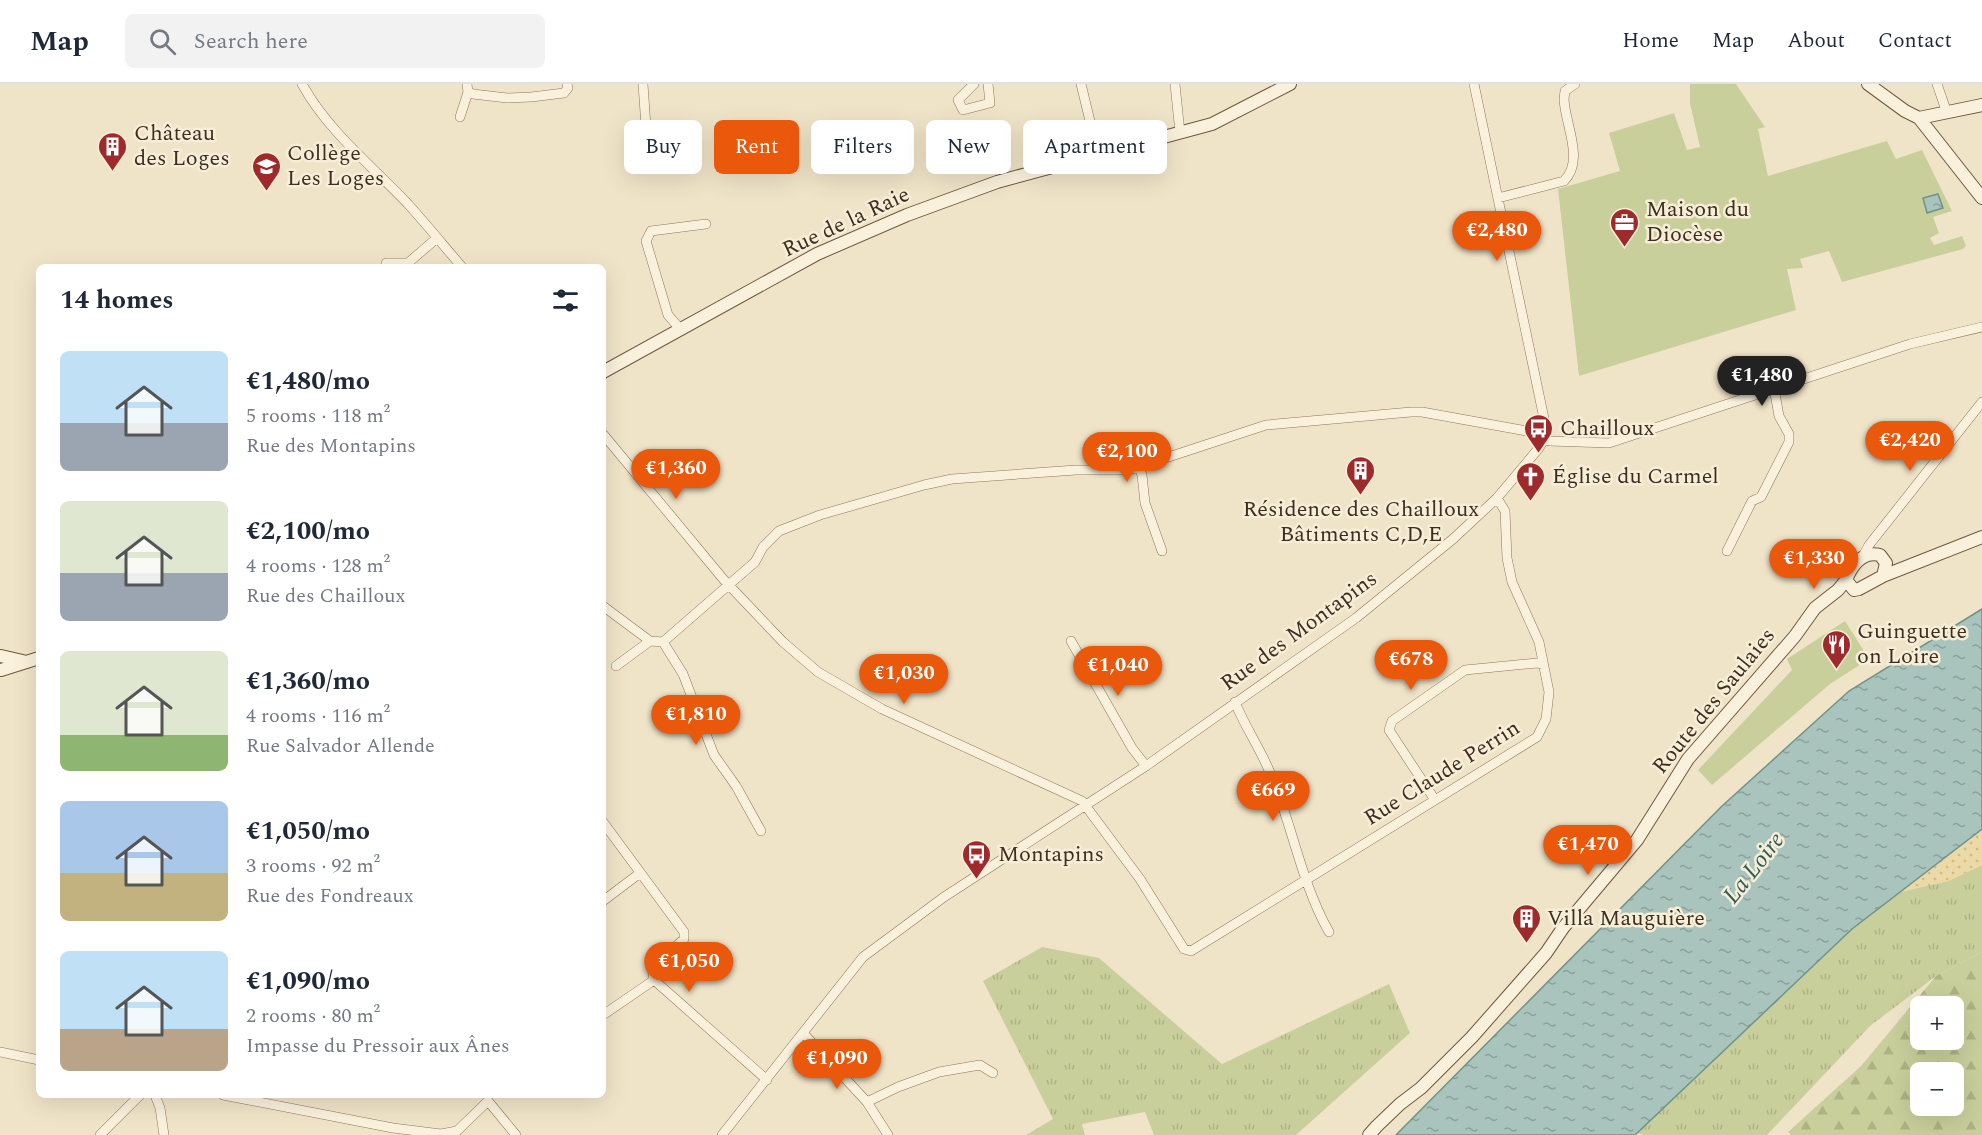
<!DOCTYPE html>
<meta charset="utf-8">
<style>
:root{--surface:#fff;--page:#f2f2f3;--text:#1f2937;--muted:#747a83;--line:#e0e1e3;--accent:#ea580c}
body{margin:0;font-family:Spectral,serif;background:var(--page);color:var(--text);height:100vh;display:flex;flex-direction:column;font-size:22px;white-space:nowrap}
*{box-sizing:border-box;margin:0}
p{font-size:20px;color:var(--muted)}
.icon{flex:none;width:33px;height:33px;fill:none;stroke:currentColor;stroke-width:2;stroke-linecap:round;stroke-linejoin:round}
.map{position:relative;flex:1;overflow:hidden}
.details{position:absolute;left:36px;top:180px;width:570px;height:834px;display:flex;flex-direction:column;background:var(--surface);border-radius:9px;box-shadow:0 6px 24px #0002}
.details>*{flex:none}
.guide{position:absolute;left:624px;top:36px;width:570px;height:54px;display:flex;gap:12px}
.controls{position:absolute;left:1910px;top:912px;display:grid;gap:12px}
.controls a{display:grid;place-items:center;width:54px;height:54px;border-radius:9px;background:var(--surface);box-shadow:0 6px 24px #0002;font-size:30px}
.price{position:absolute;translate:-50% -51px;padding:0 14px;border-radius:21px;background:var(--accent);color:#fff;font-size:20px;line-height:39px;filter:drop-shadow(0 2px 3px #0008)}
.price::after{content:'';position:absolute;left:50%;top:36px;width:18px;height:14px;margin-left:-9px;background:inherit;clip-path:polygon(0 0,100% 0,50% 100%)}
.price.on{background:#222;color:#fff}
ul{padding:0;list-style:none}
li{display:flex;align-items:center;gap:18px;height:150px;padding:0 24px}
li span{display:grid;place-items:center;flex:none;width:168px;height:120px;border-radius:9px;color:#555}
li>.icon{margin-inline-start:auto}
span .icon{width:72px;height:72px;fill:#fffc;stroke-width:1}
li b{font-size:26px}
h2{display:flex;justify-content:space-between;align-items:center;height:72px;padding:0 24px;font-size:26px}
.tag{padding:0 21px;border-radius:9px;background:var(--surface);box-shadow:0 6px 24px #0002;font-size:21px;line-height:54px}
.tag.on{background:var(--accent);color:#fff}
header{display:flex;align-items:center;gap:36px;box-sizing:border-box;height:84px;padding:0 30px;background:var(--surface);border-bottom:2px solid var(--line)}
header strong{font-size:28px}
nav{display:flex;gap:33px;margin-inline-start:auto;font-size:21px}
.search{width:420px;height:54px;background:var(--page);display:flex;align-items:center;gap:15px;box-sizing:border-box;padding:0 21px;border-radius:9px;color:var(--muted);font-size:22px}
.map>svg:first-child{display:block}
.grass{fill:url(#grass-tufts)}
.forest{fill:url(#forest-firs);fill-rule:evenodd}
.sand{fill:url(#sand-dots)}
.green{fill:#c9cf9b}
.water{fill:url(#water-ripples);stroke:#6f938a;stroke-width:1.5}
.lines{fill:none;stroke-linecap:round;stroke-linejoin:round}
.street-casing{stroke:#8d765c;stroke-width:10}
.secondary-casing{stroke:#6f573f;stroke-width:14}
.street{stroke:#faf1dc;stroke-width:9}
.secondary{stroke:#faf1dc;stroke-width:12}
.labels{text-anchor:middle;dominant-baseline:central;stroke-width:5;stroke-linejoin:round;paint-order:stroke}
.poi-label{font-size:22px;fill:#3d2e20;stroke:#f7eed8;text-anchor:start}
.street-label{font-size:22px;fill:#3d2e20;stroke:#f7eed8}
.water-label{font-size:24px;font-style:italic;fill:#2f5d5a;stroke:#f7eed8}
</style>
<header>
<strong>Map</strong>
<div class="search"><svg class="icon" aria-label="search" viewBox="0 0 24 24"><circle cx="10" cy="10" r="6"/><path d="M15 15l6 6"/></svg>Search here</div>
<nav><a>Home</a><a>Map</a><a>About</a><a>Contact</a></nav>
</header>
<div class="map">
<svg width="1982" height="1051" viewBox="0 0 1982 1051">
<defs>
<pattern id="grass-tufts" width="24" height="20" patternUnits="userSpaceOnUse" patternTransform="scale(1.5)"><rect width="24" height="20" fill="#c9cf9b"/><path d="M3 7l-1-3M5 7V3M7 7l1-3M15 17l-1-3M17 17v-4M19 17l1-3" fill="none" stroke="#aeb285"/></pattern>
<pattern id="forest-firs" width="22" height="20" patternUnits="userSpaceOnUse" patternTransform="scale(1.5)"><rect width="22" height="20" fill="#c9cf9b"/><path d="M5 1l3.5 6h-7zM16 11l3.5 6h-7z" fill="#aeb285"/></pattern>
<pattern id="sand-dots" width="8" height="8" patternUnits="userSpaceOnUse" patternTransform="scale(1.5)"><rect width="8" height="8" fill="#ecd9a5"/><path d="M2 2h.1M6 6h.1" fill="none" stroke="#cbbb8e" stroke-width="1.8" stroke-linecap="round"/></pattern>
<pattern id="water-ripples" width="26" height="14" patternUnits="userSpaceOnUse" patternTransform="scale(1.5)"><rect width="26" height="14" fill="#a9c4bc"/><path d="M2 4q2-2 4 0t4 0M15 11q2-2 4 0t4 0" fill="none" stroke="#8ba098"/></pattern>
</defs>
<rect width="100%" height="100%" fill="#f0e4c8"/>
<path class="grass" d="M1982,781V868L1936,892L1870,942L1767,1051H1644L1637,1049L1852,845L1900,808L1948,797Z
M1042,863L1099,874L1222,980L1389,900L1410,949L1296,1051H1154L1145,1028L1082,1040L1085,1051H1026L1053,1035L983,897Z"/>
<path class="forest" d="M1982,868V1051H1791L1788,1048L1861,982L1936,892ZM1920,922H1953V956H1920ZM1920,988H1953V1022H1920Z"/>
<path class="sand" d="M1982,745V781L1948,797L1900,808Z"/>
<path class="green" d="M1690,0H1736L1765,43L1758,45L1768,92L1887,57L1896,75L1922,66L1952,127L1933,133L1939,149L1930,154L1934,161L1962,152L1966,162L1963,165L1842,198L1829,167L1800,175L1803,184L1787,185L1796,226L1579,292L1558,105L1620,87L1609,49L1674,29L1687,66L1700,63L1690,19Z
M1845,537L1869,575L1830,600L1712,701L1698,686L1792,586L1787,575Z"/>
<path class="water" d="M1938,110L1943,124L1927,129L1923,114Z
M1982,525V745L1852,845L1635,1051H1396L1721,723L1849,607Z"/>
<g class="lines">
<defs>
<path id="street" d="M302,0C328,47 371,81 408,120C426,140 444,162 462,183
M467,0L468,8L473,10L507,14L531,13L564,9L568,4L567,0
M643,0L648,71L650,74L655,75L683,73L686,55L682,52L648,55
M974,0L958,16L963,26L990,19L988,0
M1081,0L1098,70
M1175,0L1180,49
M1937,0L1947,29
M460,33L468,8
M1498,114L1564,97C1585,76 1565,41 1564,15L1565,7L1575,0
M387,183L386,179H408L437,154
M681,246L668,231L646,157L651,147L706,140
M603,350L724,496L783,558L818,588L882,625L1082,717L1140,795L1184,865L1191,867L1537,653L1546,635L1549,608L1539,558L1512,498L1507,474L1505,427L1497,414
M1139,384L1142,391L1145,419L1162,467
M1727,467L1752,417L1761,413L1789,358V350L1779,332L1774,304
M1862,474L1869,461L1982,318
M603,522L650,557
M1071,557L1132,664L1146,682
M663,558L683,590L714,671L736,702L761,747
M616,582L650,557L663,558L755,478L763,463L779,447L820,431L924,401L952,395L1076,386H1129L1266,341L1411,328H1422L1532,348L1549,357L1609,359L1910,260L1982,243
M1235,618C1244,641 1258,661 1268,684C1292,737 1300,797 1329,848
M1435,716L1389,646L1392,637L1465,586L1537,579L1543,580
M603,738L684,848V855L652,884L654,896
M603,817L640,789
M603,931L654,896L767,996
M803,949L867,1018L888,1051
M0,968L39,976
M155,1011L160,1024L164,1051
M223,1011L393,1044L441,1050L457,1047L488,1017L516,1051
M867,1018L898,1003L939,988L980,981L993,989
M100,1051L140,1011
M722,1051L863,873L944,813L1146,682L1356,534L1453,455L1497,414L1539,364L1545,354L1546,344L1474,0"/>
<path id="secondary" d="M1868,0L1905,27L1919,34L1982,114
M1919,34L1982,21
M603,288L817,170L907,131L997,98L1212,40L1290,0
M1883,492L1886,479L1880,471C1863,467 1852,481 1846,496L1854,506L1859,505L1883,492L1982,453
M1,572L27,578
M1,586L39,574
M1369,1051L1377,1042L1400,1020L1421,1004L1472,953L1546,869L1563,844L1637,756L1688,675L1795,552L1815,524L1838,506L1846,496"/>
</defs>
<use href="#street" class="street-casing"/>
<use href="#secondary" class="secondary-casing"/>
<use href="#street" class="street"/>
<use href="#secondary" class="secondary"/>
</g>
<defs>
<symbol id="building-pin" viewBox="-11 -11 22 30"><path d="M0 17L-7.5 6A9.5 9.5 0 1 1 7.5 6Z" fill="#9e2a2b" stroke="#f7eed8"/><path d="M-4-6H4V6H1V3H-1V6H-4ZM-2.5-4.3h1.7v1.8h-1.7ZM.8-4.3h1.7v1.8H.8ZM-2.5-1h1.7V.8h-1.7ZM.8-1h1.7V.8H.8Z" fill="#fff"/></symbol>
<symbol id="school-pin" viewBox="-11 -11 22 30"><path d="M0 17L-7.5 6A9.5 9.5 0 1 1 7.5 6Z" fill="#9e2a2b" stroke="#f7eed8"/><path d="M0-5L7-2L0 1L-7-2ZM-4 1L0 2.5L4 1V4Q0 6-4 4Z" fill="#fff"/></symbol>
<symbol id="office-pin" viewBox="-11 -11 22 30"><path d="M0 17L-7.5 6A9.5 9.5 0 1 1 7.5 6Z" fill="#9e2a2b" stroke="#f7eed8"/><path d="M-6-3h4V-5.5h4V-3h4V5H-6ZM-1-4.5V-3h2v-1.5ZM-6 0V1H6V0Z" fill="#fff"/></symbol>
<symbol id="bus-pin" viewBox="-11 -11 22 30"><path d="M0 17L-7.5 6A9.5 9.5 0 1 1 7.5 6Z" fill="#9e2a2b" stroke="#f7eed8"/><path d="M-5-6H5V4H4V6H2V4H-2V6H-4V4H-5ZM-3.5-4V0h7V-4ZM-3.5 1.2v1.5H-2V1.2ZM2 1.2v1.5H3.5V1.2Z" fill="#fff"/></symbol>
<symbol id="church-pin" viewBox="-11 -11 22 30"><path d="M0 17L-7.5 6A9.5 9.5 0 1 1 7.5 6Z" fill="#9e2a2b" stroke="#f7eed8"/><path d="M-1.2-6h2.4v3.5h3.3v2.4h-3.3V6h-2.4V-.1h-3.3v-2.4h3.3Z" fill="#fff"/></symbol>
<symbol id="restaurant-pin" viewBox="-11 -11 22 30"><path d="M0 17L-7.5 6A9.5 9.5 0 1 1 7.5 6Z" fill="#9e2a2b" stroke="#f7eed8"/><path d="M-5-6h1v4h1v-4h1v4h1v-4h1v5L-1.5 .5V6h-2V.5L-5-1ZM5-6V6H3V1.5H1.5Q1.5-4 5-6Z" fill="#fff"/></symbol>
</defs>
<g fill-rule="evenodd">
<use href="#building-pin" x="96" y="46" width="33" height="45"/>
<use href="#school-pin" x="250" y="66" width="33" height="45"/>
<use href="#office-pin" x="1608" y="122" width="33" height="45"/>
<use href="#bus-pin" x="1522" y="328" width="33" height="45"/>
<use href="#building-pin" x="1344" y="370" width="33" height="45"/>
<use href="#church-pin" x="1514" y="376" width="33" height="45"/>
<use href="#restaurant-pin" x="1820" y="544" width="33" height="45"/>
<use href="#bus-pin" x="960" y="754" width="33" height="45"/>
<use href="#building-pin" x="1510" y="818" width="33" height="45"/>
</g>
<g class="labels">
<g class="poi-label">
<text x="134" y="49">Château<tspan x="134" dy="25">des Loges</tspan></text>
<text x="287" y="69">Collège<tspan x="287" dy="25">Les Loges</tspan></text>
<text x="1646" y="125">Maison du<tspan x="1646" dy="25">Diocèse</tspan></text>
<text x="1560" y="344">Chailloux</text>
<text x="1552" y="392">Église du Carmel</text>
<text x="1361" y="425" text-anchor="middle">Résidence des Chailloux<tspan x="1361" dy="25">Bâtiments C,D,E</tspan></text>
<text x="1857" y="547">Guinguette<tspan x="1857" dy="25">on Loire</tspan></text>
<text x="998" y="770">Montapins</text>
<text x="1547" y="834">Villa Mauguière</text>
</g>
<g class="street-label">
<text transform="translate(846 138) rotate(-25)">Rue de la Raie</text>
<text transform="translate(1299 547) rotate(-36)">Rue des Montapins</text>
<text transform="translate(1714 617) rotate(-51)">Route des Saulaies</text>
<text transform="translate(1442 689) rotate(-32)">Rue Claude Perrin</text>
</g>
<g class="water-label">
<text transform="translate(1754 784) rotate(-52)">La Loire</text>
</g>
</g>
</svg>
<div class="controls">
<a>+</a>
<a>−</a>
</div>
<b class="price" style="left:1497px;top:178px">€2,480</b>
<b class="price on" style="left:1762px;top:323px">€1,480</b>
<b class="price" style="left:1910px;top:388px">€2,420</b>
<b class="price" style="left:1127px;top:399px">€2,100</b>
<b class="price" style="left:676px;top:416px">€1,360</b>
<b class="price" style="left:1814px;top:506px">€1,330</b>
<b class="price" style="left:1411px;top:607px">€678</b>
<b class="price" style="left:1118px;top:613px">€1,040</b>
<b class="price" style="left:904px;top:621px">€1,030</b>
<b class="price" style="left:696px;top:662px">€1,810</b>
<b class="price" style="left:1273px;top:738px">€669</b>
<b class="price" style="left:1588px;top:792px">€1,470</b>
<b class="price" style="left:689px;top:909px">€1,050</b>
<b class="price" style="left:837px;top:1006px">€1,090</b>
<div class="guide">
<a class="tag">Buy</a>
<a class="tag on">Rent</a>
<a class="tag">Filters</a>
<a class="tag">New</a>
<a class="tag">Apartment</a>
</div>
<section class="details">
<h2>14 homes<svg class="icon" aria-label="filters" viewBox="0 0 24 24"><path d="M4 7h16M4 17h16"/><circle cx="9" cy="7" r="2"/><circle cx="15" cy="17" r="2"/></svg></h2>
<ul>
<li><span style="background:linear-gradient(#bfe0f5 60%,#9aa5b1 0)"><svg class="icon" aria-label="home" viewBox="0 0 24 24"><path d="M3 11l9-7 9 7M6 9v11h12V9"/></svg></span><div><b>€1,480/mo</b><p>5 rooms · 118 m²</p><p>Rue des Montapins</p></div></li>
<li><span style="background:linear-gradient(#dfe7d0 60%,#9aa5b1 0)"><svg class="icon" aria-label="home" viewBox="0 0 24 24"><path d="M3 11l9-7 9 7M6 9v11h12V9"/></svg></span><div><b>€2,100/mo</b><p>4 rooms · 128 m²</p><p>Rue des Chailloux</p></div></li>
<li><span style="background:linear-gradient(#dfe7d0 70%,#8fb573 0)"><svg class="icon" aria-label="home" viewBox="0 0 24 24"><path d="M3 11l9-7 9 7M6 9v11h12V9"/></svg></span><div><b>€1,360/mo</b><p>4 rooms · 116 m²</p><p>Rue Salvador Allende</p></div></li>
<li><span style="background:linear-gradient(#a9c7e8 60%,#c2b280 0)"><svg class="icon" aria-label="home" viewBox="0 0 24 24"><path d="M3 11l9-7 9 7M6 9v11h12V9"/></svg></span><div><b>€1,050/mo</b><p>3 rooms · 92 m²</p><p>Rue des Fondreaux</p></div></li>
<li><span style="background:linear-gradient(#bfe0f5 65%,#b9a48a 0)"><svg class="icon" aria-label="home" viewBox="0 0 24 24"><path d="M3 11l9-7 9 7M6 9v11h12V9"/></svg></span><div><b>€1,090/mo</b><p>2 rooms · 80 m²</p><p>Impasse du Pressoir aux Ânes</p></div></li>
</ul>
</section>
</div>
